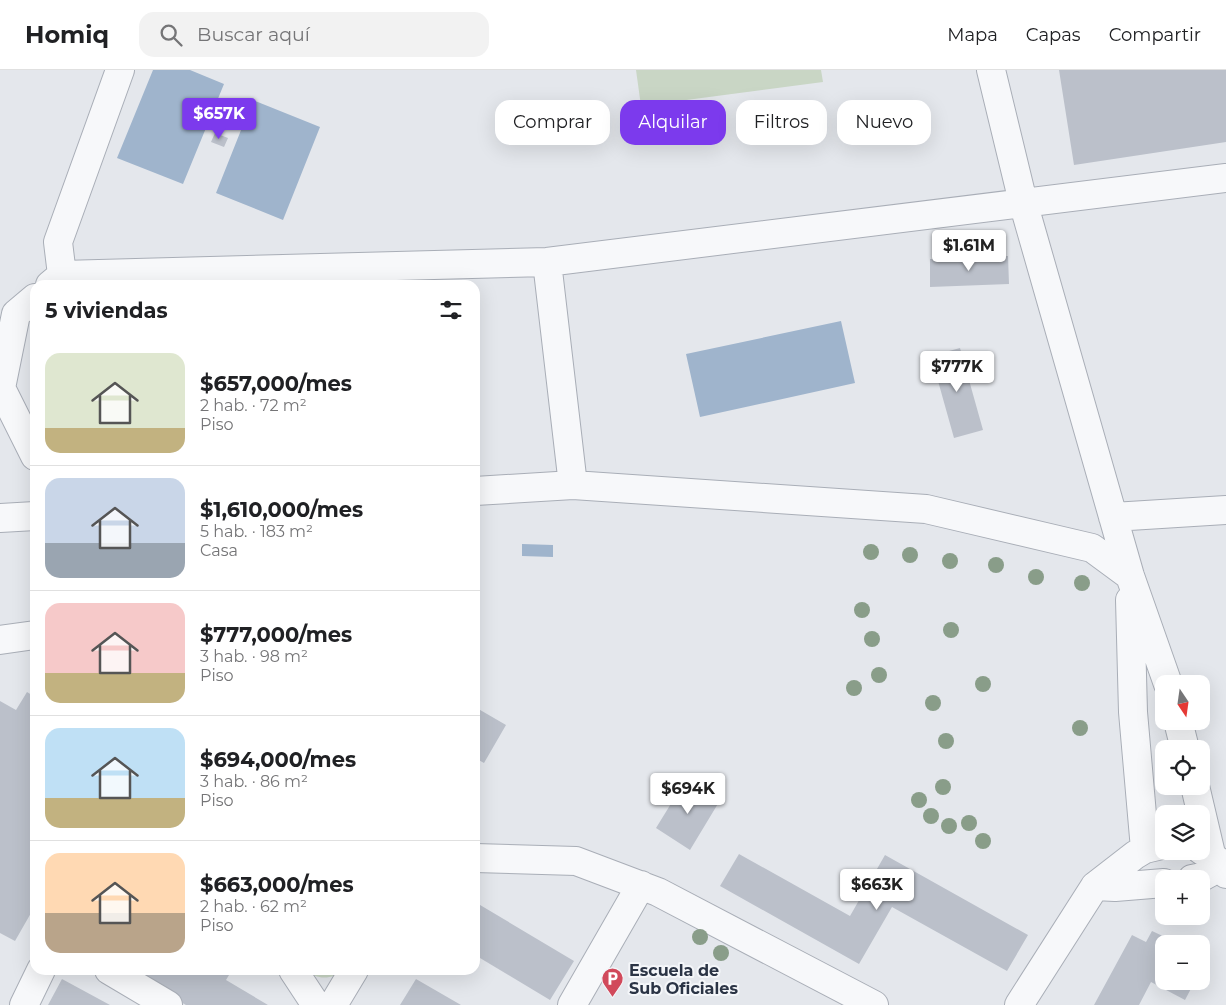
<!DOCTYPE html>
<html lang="es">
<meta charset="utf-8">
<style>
:root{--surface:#fff;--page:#f2f2f2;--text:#202124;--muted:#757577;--line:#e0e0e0;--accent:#7c3aed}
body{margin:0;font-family:Montserrat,sans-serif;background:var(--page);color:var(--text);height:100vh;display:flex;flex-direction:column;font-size:19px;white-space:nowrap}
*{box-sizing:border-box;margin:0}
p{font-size:16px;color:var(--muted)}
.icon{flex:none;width:28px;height:28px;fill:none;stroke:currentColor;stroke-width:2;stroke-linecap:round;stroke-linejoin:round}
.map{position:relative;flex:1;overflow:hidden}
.drawer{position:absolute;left:30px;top:210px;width:450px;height:695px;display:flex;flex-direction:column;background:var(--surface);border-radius:15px;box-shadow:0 5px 20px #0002}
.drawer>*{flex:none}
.top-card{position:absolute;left:495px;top:30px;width:475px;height:45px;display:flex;gap:10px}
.needle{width:32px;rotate:167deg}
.buttons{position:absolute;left:1155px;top:605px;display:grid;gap:10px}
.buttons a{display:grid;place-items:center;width:55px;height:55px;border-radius:10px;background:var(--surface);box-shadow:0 5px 20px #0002;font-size:25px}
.price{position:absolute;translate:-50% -42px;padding:0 11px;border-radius:5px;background:#fff;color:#222;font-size:16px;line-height:32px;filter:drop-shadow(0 1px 2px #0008)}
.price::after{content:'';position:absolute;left:50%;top:30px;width:15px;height:11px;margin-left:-8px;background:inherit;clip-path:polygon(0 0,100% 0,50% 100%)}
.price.selected{background:var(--accent);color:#fff}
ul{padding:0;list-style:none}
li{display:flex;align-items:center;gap:15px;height:125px;padding:0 15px}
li+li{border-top:1px solid var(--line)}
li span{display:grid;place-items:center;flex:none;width:140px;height:100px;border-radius:15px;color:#555}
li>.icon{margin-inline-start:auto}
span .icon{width:60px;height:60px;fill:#fffc;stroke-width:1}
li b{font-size:21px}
h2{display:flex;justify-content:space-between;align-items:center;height:60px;padding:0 15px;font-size:21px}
.tag{padding:0 18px;border-radius:15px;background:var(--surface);box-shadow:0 5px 20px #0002;font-size:18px;line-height:45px}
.tag.selected{background:var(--accent);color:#fff}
header{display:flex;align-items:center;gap:30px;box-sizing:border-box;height:70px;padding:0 25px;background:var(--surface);border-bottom:1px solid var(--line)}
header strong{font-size:24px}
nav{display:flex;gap:28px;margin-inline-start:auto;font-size:18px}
.search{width:350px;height:45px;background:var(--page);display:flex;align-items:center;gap:12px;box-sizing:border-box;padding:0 18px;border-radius:15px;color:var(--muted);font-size:19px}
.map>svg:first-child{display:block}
.green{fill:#c9d6c5}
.water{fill:#9fb4cc}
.building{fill:#bbc0ca}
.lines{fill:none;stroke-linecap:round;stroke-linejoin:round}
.minor-casing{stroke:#a9aeb7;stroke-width:30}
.minor{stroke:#f7f8fa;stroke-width:28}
.tree{fill:#899d89}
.labels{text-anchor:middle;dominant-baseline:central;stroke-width:4;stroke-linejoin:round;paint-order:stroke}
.poi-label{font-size:16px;font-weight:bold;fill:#2b3445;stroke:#f4f6f9;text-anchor:start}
</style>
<header>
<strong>Homiq</strong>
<div class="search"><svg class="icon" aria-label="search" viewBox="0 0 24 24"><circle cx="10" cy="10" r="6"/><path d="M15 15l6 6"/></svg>Buscar aquí</div>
<nav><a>Mapa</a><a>Capas</a><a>Compartir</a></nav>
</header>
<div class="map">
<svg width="1226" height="935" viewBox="0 0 1226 935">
<rect width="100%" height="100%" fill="#e4e7ec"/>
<path class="green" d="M636,0H821L823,12L641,36Z
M306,900H345C332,909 318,911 306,900Z"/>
<path class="water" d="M153,0H190L224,14L183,114L117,88Z
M253,30L320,57L283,150L216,123Z
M841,251L855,313L700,347L686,284Z
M522,474L553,475V487L522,486Z"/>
<path class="building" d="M1059,0H1226V72L1074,95Z
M215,63L228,68L224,77L211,72Z
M1008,186L1009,214L930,217V189Z
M960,278L983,360L954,368L931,286Z
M27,622L35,627V836L15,871L0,863V631L16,640Z
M475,637L506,655L484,693L475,688Z
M685,711L719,732L690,780L656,758Z
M739,784L850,846L885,785L1028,865L1007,901L892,837L859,894L720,816Z
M475,832L574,891L550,930L475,885Z
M1152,861L1167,868L1160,883L1164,885V911H1195L1185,930L1151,912L1139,935H1094L1132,865L1146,872Z
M126,900H232L226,910L268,935H186Z
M62,909L110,935H48Z
M416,909L461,935H400Z"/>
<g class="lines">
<defs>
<path id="minor" d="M991,0L1023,132L1130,506L1168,614
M547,192L573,415
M62,205L58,172L120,0
M50,215L62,205L547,192L1226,108
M35,228L16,244L1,318L35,386
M475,421L573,415L926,439L1092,478L1130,506
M1113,447L1226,440
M0,448L35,446
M1130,530L1133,642L1145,779
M0,570L35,565
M1178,651L1185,679
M1195,716L1211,784
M1201,780L1218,791L1226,804
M475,788L576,791L658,822L874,935
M1192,809L1202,807L1220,797
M1095,816L1115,817L1164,813
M109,900L168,935
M293,900L316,935
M24,935L41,900
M333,935L354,900
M572,935L641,815
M1019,935L1095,816L1135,785L1145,779L1162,775"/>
</defs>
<use href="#minor" class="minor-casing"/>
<use href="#minor" class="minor"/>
</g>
<g class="tree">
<circle cx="871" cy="482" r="8"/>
<circle cx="910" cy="485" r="8"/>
<circle cx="950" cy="491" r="8"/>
<circle cx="996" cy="495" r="8"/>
<circle cx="1036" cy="507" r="8"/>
<circle cx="1082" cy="513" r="8"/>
<circle cx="862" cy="540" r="8"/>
<circle cx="951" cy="560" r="8"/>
<circle cx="872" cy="569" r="8"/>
<circle cx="879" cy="605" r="8"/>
<circle cx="983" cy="614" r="8"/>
<circle cx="854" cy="618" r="8"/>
<circle cx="933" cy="633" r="8"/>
<circle cx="1080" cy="658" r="8"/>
<circle cx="946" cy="671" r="8"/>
<circle cx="943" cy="717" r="8"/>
<circle cx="919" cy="730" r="8"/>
<circle cx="931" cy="746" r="8"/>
<circle cx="969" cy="753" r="8"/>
<circle cx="949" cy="756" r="8"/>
<circle cx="983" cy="771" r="8"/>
<circle cx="700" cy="867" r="8"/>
<circle cx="721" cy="883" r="8"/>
</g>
<defs>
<symbol id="parking-pin" viewBox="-11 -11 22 30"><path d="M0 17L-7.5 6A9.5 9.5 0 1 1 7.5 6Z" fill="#d1495b" stroke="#f4f6f9"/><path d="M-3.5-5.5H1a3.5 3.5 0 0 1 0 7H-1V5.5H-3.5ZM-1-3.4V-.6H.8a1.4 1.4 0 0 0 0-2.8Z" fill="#fff"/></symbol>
</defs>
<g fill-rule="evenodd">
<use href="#parking-pin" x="600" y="896" width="25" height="34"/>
</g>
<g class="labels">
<g class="poi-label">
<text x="629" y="900">Escuela de<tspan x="629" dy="18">Sub Oficiales</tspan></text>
</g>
</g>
</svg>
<div class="buttons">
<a><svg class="needle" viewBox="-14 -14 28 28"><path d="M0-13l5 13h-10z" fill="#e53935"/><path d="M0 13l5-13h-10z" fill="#757577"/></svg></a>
<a><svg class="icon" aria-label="locate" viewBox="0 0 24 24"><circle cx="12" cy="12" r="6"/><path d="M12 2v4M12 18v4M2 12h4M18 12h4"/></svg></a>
<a><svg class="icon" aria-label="layers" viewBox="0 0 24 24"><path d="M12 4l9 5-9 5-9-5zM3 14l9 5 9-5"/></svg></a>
<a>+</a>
<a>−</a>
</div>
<b class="price selected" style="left:219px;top:70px">$657K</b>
<b class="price" style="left:969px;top:202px">$1.61M</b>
<b class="price" style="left:957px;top:323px">$777K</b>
<b class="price" style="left:688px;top:745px">$694K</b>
<b class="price" style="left:877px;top:841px">$663K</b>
<div class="top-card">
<a class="tag">Comprar</a>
<a class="tag selected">Alquilar</a>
<a class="tag">Filtros</a>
<a class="tag">Nuevo</a>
</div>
<section class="drawer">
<h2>5 viviendas<svg class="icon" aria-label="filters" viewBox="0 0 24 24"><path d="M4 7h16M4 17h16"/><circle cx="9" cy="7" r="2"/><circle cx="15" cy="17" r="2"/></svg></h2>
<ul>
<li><span style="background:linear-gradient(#dfe7d0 75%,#c2b280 0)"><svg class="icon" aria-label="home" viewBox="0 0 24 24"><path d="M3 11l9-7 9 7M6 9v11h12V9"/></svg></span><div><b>$657,000/mes</b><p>2 hab. · 72 m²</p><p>Piso</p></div></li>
<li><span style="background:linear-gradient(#c9d6e8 65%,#9aa5b1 0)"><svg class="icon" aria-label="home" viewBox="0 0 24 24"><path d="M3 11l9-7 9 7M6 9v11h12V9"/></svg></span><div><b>$1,610,000/mes</b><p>5 hab. · 183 m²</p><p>Casa</p></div></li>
<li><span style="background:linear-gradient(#f6c9c9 70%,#c2b280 0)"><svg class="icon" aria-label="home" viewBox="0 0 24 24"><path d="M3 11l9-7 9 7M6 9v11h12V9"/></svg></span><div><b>$777,000/mes</b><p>3 hab. · 98 m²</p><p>Piso</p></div></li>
<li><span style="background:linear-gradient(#bfe0f5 70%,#c2b280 0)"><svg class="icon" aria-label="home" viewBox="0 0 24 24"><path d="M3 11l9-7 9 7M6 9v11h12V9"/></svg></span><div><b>$694,000/mes</b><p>3 hab. · 86 m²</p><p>Piso</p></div></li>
<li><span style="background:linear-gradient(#ffd9b3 60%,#b9a48a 0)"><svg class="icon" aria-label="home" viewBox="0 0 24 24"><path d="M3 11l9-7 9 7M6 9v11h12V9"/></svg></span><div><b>$663,000/mes</b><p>2 hab. · 62 m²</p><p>Piso</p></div></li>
</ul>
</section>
</div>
